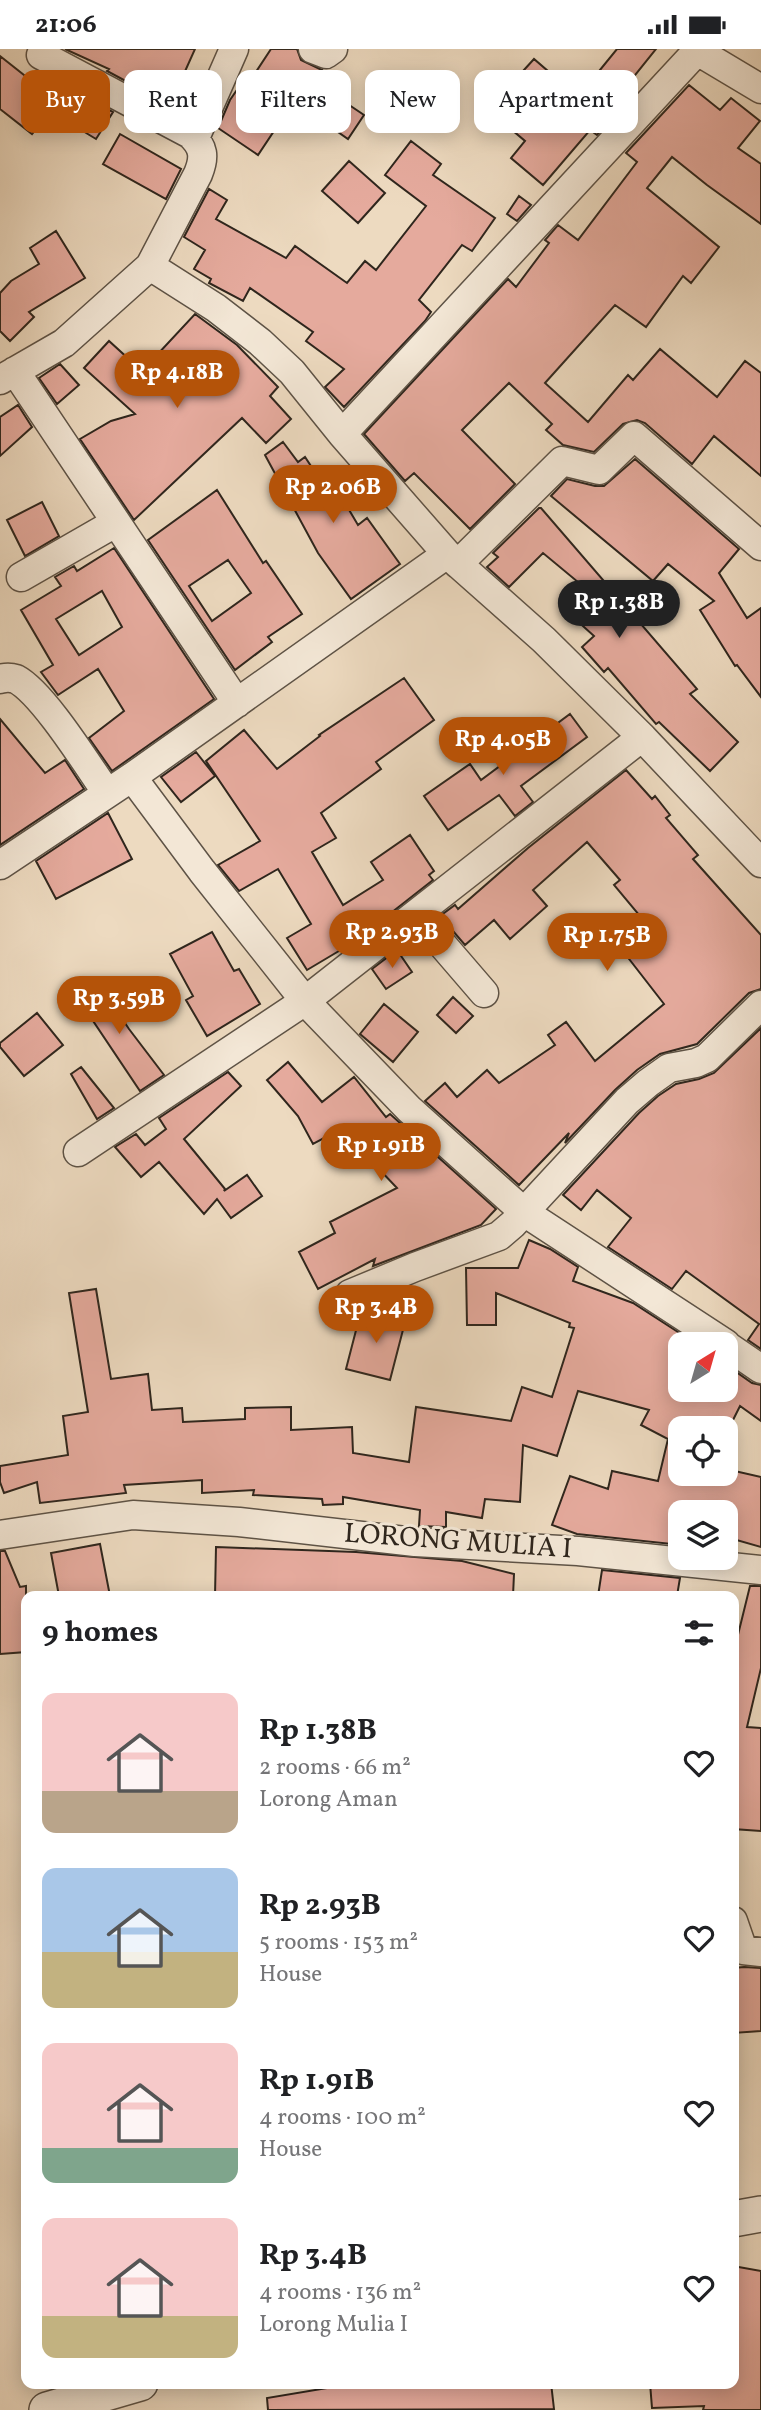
<!DOCTYPE html>
<meta charset="utf-8">
<style>
:root{--surface:#fff;--page:#f6f6f6;--text:#202124;--muted:#757577;--accent:#b45309}
body{margin:0;font-family:Vollkorn,serif;background:var(--page);color:var(--text);height:100vh;display:flex;flex-direction:column;font-size:26px;white-space:nowrap}
*{box-sizing:border-box;margin:0}
p{font-size:23px;color:var(--muted)}
.icon{flex:none;width:38px;height:38px;fill:none;stroke:currentColor;stroke-width:2;stroke-linecap:round;stroke-linejoin:round}
.map{position:relative;flex:1;overflow:hidden}
.side{position:absolute;left:21px;top:1542px;width:718px;height:798px;display:flex;flex-direction:column;background:var(--surface);border-radius:14px;box-shadow:0 4px 18px #0003}
.side>*{flex:none}
.hud{position:absolute;left:21px;top:21px;width:719px;height:63px;display:flex;gap:14px}
.needle{width:46px;rotate:37deg}
.buttons{position:absolute;left:668px;top:1283px;display:grid;gap:14px}
.buttons a{display:grid;place-items:center;width:70px;height:70px;border-radius:14px;background:var(--surface);box-shadow:0 4px 18px #0003;font-size:35px}
.price{position:absolute;translate:-50% -60px;padding:0 16px;border-radius:24px;background:var(--accent);color:#fff;font-size:23px;line-height:46px;filter:drop-shadow(0 2px 4px #0008)}
.price::after{content:'';position:absolute;left:50%;top:42px;width:21px;height:16px;margin-left:-10px;background:inherit;clip-path:polygon(0 0,100% 0,50% 100%)}
.price.active{background:#222;color:#fff}
ul{padding:0;list-style:none}
li{display:flex;align-items:center;gap:21px;height:175px;padding:0 21px}
li span{display:grid;place-items:center;flex:none;width:196px;height:140px;border-radius:14px;color:#555}
li>.icon{margin-inline-start:auto}
span .icon{width:84px;height:84px;fill:#fffc;stroke-width:1}
li b{font-size:30px}
h2{display:flex;justify-content:space-between;align-items:center;height:84px;padding:0 21px;font-size:30px}
.chip{padding:0 24px;border-radius:14px;background:var(--surface);box-shadow:0 4px 18px #0003;font-size:24px;line-height:63px}
.chip.active{background:var(--accent);color:#fff}
.status{display:flex;justify-content:space-between;align-items:center;height:49px;padding:0 35px;background:var(--surface);direction:ltr}
.status svg{height:19px;fill:currentColor}
.map>svg:first-child{display:block}
.building{fill:#e5aa9d;stroke:#2f261d;stroke-width:2;fill-rule:evenodd}
.lines{fill:none;stroke-linecap:round;stroke-linejoin:round}
.minor-casing{stroke:#5e5346;stroke-width:31}
.tertiary-casing{stroke:#5e5346;stroke-width:38}
.minor{stroke:#f3e7d6;stroke-width:28}
.tertiary{stroke:#f3e7d6;stroke-width:35}
.labels{text-anchor:middle;dominant-baseline:central;stroke-width:6;stroke-linejoin:round;paint-order:stroke}
.street-label{font-size:28px;fill:#2f261d;stroke:#f3e7d6}
</style>
<div class="status"><b>21:06</b><svg viewBox="0 0 49 12"><path d="M0 12V9h3v3zM5 12V6h3v6zM10 12V3h3v9zM15 12V0h3v12zM26 1h20v11H26zM47 4h2v5h-2z"/></svg></div>
<div class="map">
<svg width="761" height="2361" viewBox="0 0 761 2361">
<rect width="100%" height="100%" fill="#eddac0"/>
<filter id="stains"><feTurbulence type="fractalNoise" baseFrequency=".00286" numOctaves="4"/><feColorMatrix values="0 0 0 0 .2 0 0 0 0 .09 0 0 0 0 .02 0 0 0 .5 -.17"/></filter>
<radialGradient id="worn" r=".72"><stop offset=".6" stop-color="#630" stop-opacity="0"/><stop offset="1" stop-color="#630" stop-opacity=".3"/></radialGradient>
<path class="building" d="M65,0H195L182,29L187,31L174,58L107,22L109,20Z
M271,0H297L301,11L322,21L315,33L364,66L348,90L294,52L258,106L218,79L230,51L241,35L246,38Z
M617,0H656L615,51L624,57L597,86L590,81L543,136L511,109L525,92L486,59L501,42L503,44L534,10L578,48Z
M0,7L58,53L32,85L0,60Z
M689,36L720,61L731,49L760,72L738,99L761,115V175L707,136L672,108L647,139L719,198L691,234L683,227L646,278L615,256L545,334L588,373L628,326L633,331L660,300L717,348L745,312L761,324V427L714,387L692,415L645,374L637,371L623,375L594,403L563,396L546,381L552,375L509,334L462,381L515,435L470,480L414,424L405,432L364,385L508,230L516,238L549,194L545,191L558,176L578,191L637,113L626,104Z
M89,50L113,63L96,90L73,76Z
M120,85L181,120L166,150L103,115Z
M411,92L441,115L433,126L495,169L472,202L462,196L419,251L431,263L425,272L344,358L325,338L344,320L306,292L313,283L250,239L243,252L209,234L211,230L194,220L205,201L184,188L209,140L227,151L216,170L286,209L295,197L347,234L365,212L376,221L426,157L385,126Z
M349,112L385,144L358,174L322,142Z
M519,147L531,156L517,172L507,165Z
M56,182L85,229L29,263L34,268L10,292L0,282V244L11,232L39,215L30,199Z
M195,265L237,296L278,338L270,347L291,370L266,394L242,369L134,471L80,390L111,372L135,365L84,319L109,292L142,322Z
M60,315L79,336L57,355L39,329Z
M18,356L32,378L0,407V368Z
M283,393L298,413L305,408L324,437L332,432L358,476L367,469L400,515L351,550L318,504L265,406Z
M635,410L739,500L719,524L747,569L761,559V648L737,616L735,617L700,561L714,552L668,515L653,532L551,447L567,430L595,437H604Z
M217,441L263,514L266,512L302,565L268,588L272,593L235,621L148,491ZM228,511L251,544L212,572L189,537Z
M42,453L59,487L25,507L7,471Z
M539,459H541L697,640L690,645L738,693L710,722L659,673L656,675L608,619L604,623L582,598L594,587L564,560L584,538L543,504L509,538L487,518L498,508L493,504Z
M114,499L214,650L112,722L89,689L124,662L98,620L58,646L41,623L53,616L21,561L61,537L55,528L74,517L77,522ZM102,542L122,578L79,606L56,570Z
M404,629L434,671L376,713L381,720L321,764L336,789L312,803L343,856L383,831L371,813L410,786L434,822L429,826L433,831L354,893L307,921L287,889L311,875L278,820L239,842L218,816L260,792L206,712L244,681L277,720L320,687L319,686Z
M570,665L587,688L521,737L533,753L515,767L499,746L448,781L424,747L470,715L481,731Z
M0,670L45,724L65,711L84,740L0,796Z
M196,703L215,727L181,753L161,728Z
M626,721L652,750L655,747L670,766L666,769L698,806L693,810L761,886V940L749,944L697,995L660,1005L637,1021L615,1041L565,1094L569,1084L519,1136L425,1052L445,1034L457,1048L487,1021L499,1034L555,996L548,986L566,973L595,1012L664,955L626,906L655,885L614,836L620,831L587,793L533,841L547,857L510,890L494,871L465,896L440,867L455,856L458,860L528,799Z
M108,764L132,810L56,850L36,812Z
M212,883L234,922L239,920L260,955L207,987L186,951L193,947L170,905Z
M397,901L412,923L386,940L372,920Z
M96,931L129,980L164,1026L140,1042L75,945Z
M453,948L473,967L456,984L437,966Z
M384,955L418,983L393,1013L360,985Z
M37,964L63,996L24,1027L0,998V994Z
M761,979V1300L748,1291L759,1275L686,1222L672,1240L608,1198L631,1169L597,1141L581,1161L563,1146L639,1064L658,1047L676,1035L699,1030L714,1024Z
M288,1013L322,1053L354,1028L386,1068L390,1065L496,1160L481,1176L373,1217L375,1210L318,1240L299,1203L335,1184L330,1173L397,1139L341,1080L313,1095L298,1067L267,1031Z
M81,1018L114,1059L97,1070L71,1025Z
M228,1023L241,1037L184,1090L225,1140L224,1142L247,1126L262,1147L231,1169L217,1150L204,1165L159,1113L141,1128L115,1098L136,1085L145,1096L166,1080L159,1069Z
M529,1191L550,1200L578,1218L573,1232L633,1254L681,1285V1340H726V1323L729,1318L752,1334L761,1336V1372L740,1357L726,1385V1379H681V1424H726V1420L761,1428V1498L726,1488V1463H681V1496L577,1485L552,1476L570,1427L608,1440L612,1422L658,1432L668,1390L641,1376L649,1361L578,1342L557,1407L523,1396L520,1453L485,1450L482,1469L446,1463V1478L419,1477L420,1461L343,1448V1455L323,1456L322,1450L253,1446L254,1441L202,1444V1431L124,1436L126,1444L40,1454L37,1433L4,1444L0,1433V1417L68,1406L63,1367L88,1363L69,1244L96,1240L111,1330L148,1325L152,1361L182,1359L183,1373L245,1370V1359L291,1358V1381L352,1378L353,1404L409,1413L416,1358L511,1372L522,1338L552,1348L574,1279L569,1278L570,1274L496,1244V1276H467L466,1219H518Z
M361,1262L405,1273L390,1331L346,1320Z
M100,1495L110,1547H59L51,1504Z
M216,1498L356,1503L462,1512L514,1525L513,1547H215Z
M0,1502H5L20,1538L26,1537V1603L0,1605Z
M602,1521L680,1529L677,1547H598Z
M750,1537H761V1619L747,1678L761,1679V1782L733,1780V1606Z
M744,1918L761,1919V1982L733,1984V1919Z
M733,2217L761,2222V2361H703L704,2357L652,2359L650,2334H733Z
M357,2334H551L554,2360L268,2361L267,2349Z"/>
<g class="lines">
<defs>
<path id="minor" d="M313,0L326,5L333,0
M694,0L761,40
M195,89L234,0
M150,217L216,259L260,293L292,323L342,385L447,505L544,591L642,688L761,814
M15,322L237,654
M0,331L64,294L150,217L198,125C205,108 204,98 190,85L41,6
M342,385L699,0
M458,515L562,412L599,421L634,387L761,497
M21,528L115,474
M0,630C6,628 10,628 16,630C43,644 88,717 107,744
M132,728L202,822L305,952L409,1060L524,1163L726,1295
M0,816L132,728L447,505
M416,865L484,944
M78,1103L305,952L642,688
M350,1245L415,1218L499,1187L513,1175L627,1052L648,1034L669,1019L696,1014L707,1009L761,956
M726,1296L761,1320
M0,1486L133,1466L239,1473L415,1493L578,1502L761,1521
M733,1872L743,1901L761,1903"/>
<path id="tertiary" d="M733,2170L761,2165
M47,2361L140,2334"/>
</defs>
<use href="#minor" class="minor-casing"/>
<use href="#tertiary" class="tertiary-casing"/>
<use href="#minor" class="minor"/>
<use href="#tertiary" class="tertiary"/>
</g>
<g class="labels">
<g class="street-label">
<text transform="translate(458 1493) rotate(4)">LORONG MULIA I</text>
</g>
</g>
<rect width="100%" height="100%" filter="url(#stains)"/>
<rect width="100%" height="100%" fill="url(#worn)"/>
</svg>
<div class="buttons">
<a><svg class="needle" viewBox="-14 -14 28 28"><path d="M0-13l5 13h-10z" fill="#e53935"/><path d="M0 13l5-13h-10z" fill="#757577"/></svg></a>
<a><svg class="icon" aria-label="locate" viewBox="0 0 24 24"><circle cx="12" cy="12" r="6"/><path d="M12 2v4M12 18v4M2 12h4M18 12h4"/></svg></a>
<a><svg class="icon" aria-label="layers" viewBox="0 0 24 24"><path d="M12 4l9 5-9 5-9-5zM3 14l9 5 9-5"/></svg></a>
</div>
<b class="price" style="left:177px;top:361px">Rp 4.18B</b>
<b class="price" style="left:333px;top:476px">Rp 2.06B</b>
<b class="price active" style="left:619px;top:591px">Rp 1.38B</b>
<b class="price" style="left:503px;top:728px">Rp 4.05B</b>
<b class="price" style="left:392px;top:921px">Rp 2.93B</b>
<b class="price" style="left:607px;top:924px">Rp 1.75B</b>
<b class="price" style="left:119px;top:987px">Rp 3.59B</b>
<b class="price" style="left:381px;top:1134px">Rp 1.91B</b>
<b class="price" style="left:376px;top:1296px">Rp 3.4B</b>
<div class="hud">
<a class="chip active">Buy</a>
<a class="chip">Rent</a>
<a class="chip">Filters</a>
<a class="chip">New</a>
<a class="chip">Apartment</a>
</div>
<section class="side">
<h2>9 homes<svg class="icon" aria-label="filters" viewBox="0 0 24 24"><path d="M4 7h16M4 17h16"/><circle cx="9" cy="7" r="2"/><circle cx="15" cy="17" r="2"/></svg></h2>
<ul>
<li><span style="background:linear-gradient(#f6c9c9 70%,#b9a48a 0)"><svg class="icon" aria-label="home" viewBox="0 0 24 24"><path d="M3 11l9-7 9 7M6 9v11h12V9"/></svg></span><div><b>Rp 1.38B</b><p>2 rooms · 66 m²</p><p>Lorong Aman</p></div><svg class="icon" aria-label="heart" viewBox="0 0 24 24"><path d="M12 20l-8-8c-3-5 5-10 8-4 3-6 11-1 8 4z"/></svg></li>
<li><span style="background:linear-gradient(#a9c7e8 60%,#c2b280 0)"><svg class="icon" aria-label="home" viewBox="0 0 24 24"><path d="M3 11l9-7 9 7M6 9v11h12V9"/></svg></span><div><b>Rp 2.93B</b><p>5 rooms · 153 m²</p><p>House</p></div><svg class="icon" aria-label="heart" viewBox="0 0 24 24"><path d="M12 20l-8-8c-3-5 5-10 8-4 3-6 11-1 8 4z"/></svg></li>
<li><span style="background:linear-gradient(#f6c9c9 75%,#7fa58c 0)"><svg class="icon" aria-label="home" viewBox="0 0 24 24"><path d="M3 11l9-7 9 7M6 9v11h12V9"/></svg></span><div><b>Rp 1.91B</b><p>4 rooms · 100 m²</p><p>House</p></div><svg class="icon" aria-label="heart" viewBox="0 0 24 24"><path d="M12 20l-8-8c-3-5 5-10 8-4 3-6 11-1 8 4z"/></svg></li>
<li><span style="background:linear-gradient(#f6c9c9 70%,#c2b280 0)"><svg class="icon" aria-label="home" viewBox="0 0 24 24"><path d="M3 11l9-7 9 7M6 9v11h12V9"/></svg></span><div><b>Rp 3.4B</b><p>4 rooms · 136 m²</p><p>Lorong Mulia I</p></div><svg class="icon" aria-label="heart" viewBox="0 0 24 24"><path d="M12 20l-8-8c-3-5 5-10 8-4 3-6 11-1 8 4z"/></svg></li>
</ul>
</section>
</div>
